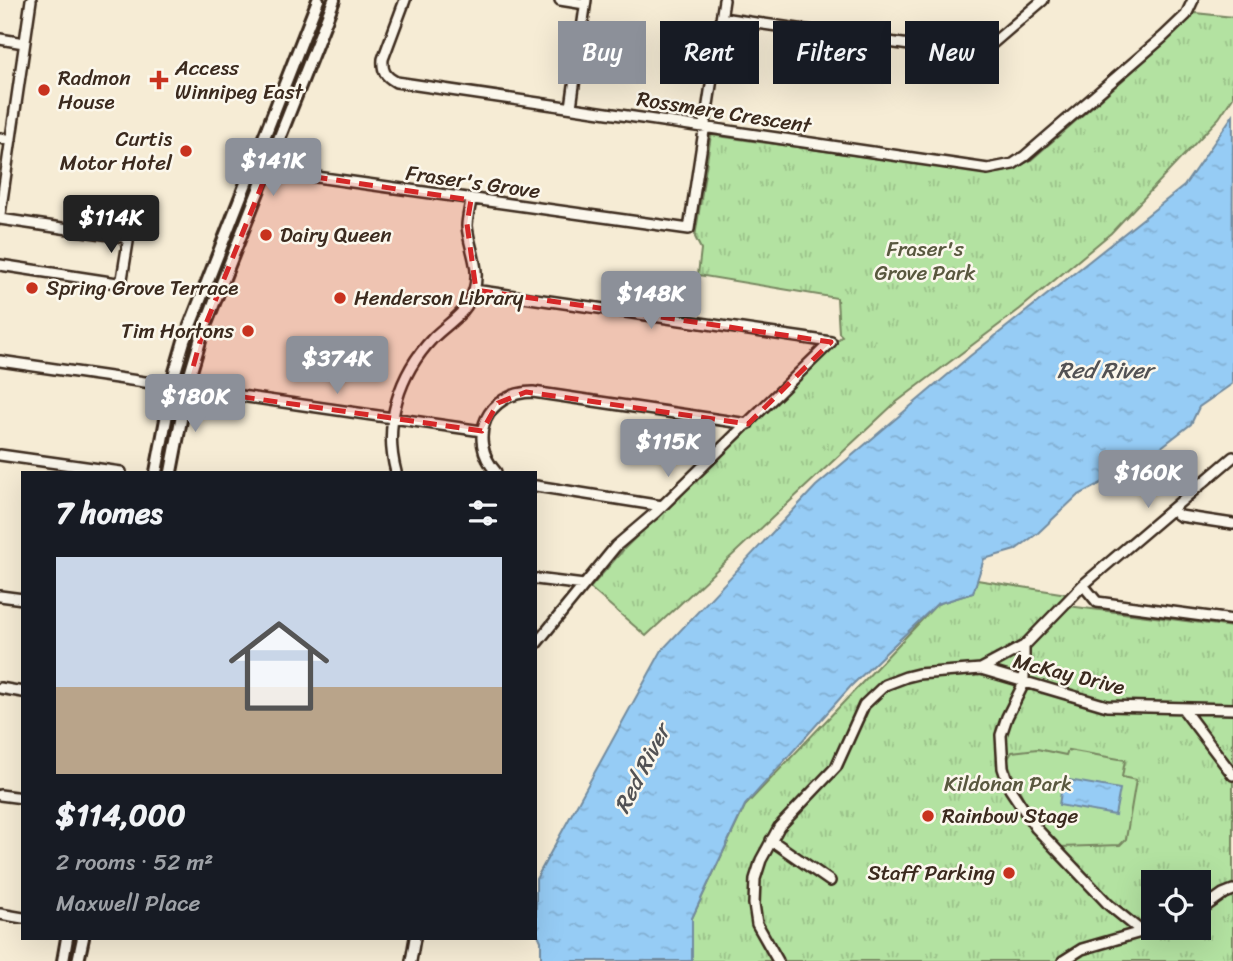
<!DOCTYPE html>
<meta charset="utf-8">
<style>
:root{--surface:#171b24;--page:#242831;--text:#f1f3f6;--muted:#9ea1a6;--line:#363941;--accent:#8c9099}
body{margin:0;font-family:Sriracha,sans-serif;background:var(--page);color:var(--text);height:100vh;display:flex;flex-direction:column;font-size:26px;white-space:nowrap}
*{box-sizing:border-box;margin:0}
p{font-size:23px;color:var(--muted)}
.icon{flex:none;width:38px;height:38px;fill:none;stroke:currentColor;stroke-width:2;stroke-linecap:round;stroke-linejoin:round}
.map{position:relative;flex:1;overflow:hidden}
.drawer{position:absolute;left:21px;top:471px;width:516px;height:469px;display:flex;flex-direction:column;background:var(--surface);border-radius:0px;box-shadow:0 7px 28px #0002}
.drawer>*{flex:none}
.top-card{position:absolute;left:558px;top:21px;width:569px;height:63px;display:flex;gap:14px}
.fabs{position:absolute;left:1141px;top:870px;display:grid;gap:14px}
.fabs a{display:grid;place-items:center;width:70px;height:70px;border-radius:0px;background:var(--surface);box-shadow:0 7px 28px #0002;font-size:35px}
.price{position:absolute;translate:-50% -60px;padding:0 16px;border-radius:7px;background:var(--accent);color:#fff;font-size:23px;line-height:46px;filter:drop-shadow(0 2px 4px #0008)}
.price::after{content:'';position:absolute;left:50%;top:42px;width:21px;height:16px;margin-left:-10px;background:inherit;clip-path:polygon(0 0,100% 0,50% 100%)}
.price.on{background:#222;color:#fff}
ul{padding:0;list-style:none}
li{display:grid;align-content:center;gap:14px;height:371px;padding:0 35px}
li+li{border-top:2px solid var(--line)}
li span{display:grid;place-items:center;height:217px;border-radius:0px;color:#555}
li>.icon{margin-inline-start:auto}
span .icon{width:126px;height:126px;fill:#fffc;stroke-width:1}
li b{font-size:30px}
h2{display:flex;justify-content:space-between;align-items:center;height:84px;padding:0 35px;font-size:30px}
.chip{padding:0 24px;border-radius:0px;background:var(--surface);box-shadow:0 7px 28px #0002;font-size:24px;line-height:63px}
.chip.on{background:var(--accent);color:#fff}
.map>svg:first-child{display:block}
.park{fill:url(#park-tufts);stroke:#778660;stroke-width:2;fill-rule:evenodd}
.pitch{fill:#b3e2a1;stroke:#778660;stroke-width:2}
.water{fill:url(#water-ripples);stroke:#728b9f;stroke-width:2}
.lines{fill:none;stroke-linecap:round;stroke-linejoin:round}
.minor-casing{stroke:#3b2a1e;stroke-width:14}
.major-casing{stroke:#3b2a1e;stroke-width:16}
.minor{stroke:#fbf7ec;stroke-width:9}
.major{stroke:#fbf7ec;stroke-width:10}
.marked{fill:#d62828;fill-opacity:0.2;stroke:#d62828;stroke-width:5;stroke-dasharray:14 9;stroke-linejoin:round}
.poi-dot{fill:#c8321e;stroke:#fbf7ec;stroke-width:2.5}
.labels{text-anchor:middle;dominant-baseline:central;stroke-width:5;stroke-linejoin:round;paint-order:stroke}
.poi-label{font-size:21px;fill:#3b2a1e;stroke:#fbf7ec;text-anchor:start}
.street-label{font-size:21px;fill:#3b2a1e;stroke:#fbf7ec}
.park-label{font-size:21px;fill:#59583f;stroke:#fbf7ec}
.water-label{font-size:23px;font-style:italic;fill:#525254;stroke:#fbf7ec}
</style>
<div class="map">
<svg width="1233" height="961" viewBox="0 0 1233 961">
<defs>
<pattern id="park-tufts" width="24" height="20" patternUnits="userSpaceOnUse" patternTransform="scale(1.75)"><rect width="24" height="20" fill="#b3e2a1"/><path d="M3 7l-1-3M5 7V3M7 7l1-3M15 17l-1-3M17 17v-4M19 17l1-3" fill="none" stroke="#9bc28a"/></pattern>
<pattern id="water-ripples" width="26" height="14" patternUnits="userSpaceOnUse" patternTransform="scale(1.75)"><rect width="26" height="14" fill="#96ccf5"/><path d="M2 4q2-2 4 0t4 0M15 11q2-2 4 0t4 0" fill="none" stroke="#82afd2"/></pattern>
</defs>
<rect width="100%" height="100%" fill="#f6ecd5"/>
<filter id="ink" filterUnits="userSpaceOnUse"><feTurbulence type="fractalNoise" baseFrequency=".0143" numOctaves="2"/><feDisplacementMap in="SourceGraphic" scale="14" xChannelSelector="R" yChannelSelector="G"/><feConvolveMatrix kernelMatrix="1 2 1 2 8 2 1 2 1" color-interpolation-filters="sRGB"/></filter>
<g filter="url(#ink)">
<path class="park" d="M1195,13L1233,17V97L1219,118L1111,233L1020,309L894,404L646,636L590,588L624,549L842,336L839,333L837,298L698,275L701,249L695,237L711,135L987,174L1004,172L1030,161L1164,44Z
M977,580L1067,594L1060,605L1233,627V961H692V918L745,806L937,604L973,593ZM1153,882H1199V928H1153Z"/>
<path class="pitch" d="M1037,749L1066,755L1068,750L1125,760L1122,777L1136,780L1126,839L1120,845L1060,847C1032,817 1021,799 1007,760L1012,752Z"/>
<path class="water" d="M1233,115L1232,384L1199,407L1191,424L1146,459L1077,496L1038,533L1015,550L984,559L973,593L937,604L851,686L745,805L692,918V961H541V941L536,930V879L662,650L816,486L970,356L1184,186Z
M1063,779L1120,789L1115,815L1059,805Z"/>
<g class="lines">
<defs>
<path id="minor" d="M405,0L383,59C382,71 385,76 396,82L988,169L1013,164L1025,156L1163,37L1186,15L1193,0
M560,0L585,4
M722,18L979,55L1043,0
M0,39L24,43
M571,107L586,0
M0,138L11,140
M252,168L689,229L724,0
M0,214L31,0
M0,219L124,237L128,242L122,279L117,283L0,265
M474,290L831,342
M0,361L482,431
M0,455L121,472
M396,472C383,424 399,374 433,338C449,322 467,314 474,290C481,268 469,248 467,226C467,218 470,208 471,200
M496,472C466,438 487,392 533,392L748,424
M536,486L662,506
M1171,510L1180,516L1233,524
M536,579L584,585
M1083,585L1097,602L1233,620
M0,596L23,599
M536,644L616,546L656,512L831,342
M1024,646V683L1007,717L1001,735L1003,768L1010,789L1036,828L1109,905L1141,931
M981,669L1024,646L1083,585L1233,457
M0,688L23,692
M1183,709L1233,775
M0,795L23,798
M771,840L830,881
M1199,911L1223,894L1233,890
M0,914L23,918
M411,961L415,938
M778,961L757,924L754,904L755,879L761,860L779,827L836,767L864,705L885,685L906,677L918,674L981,669L1107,706L1233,709
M1063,961L1082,949L1155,928"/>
<path id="major" d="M156,472L175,372L184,341L318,0
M171,472L189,378L203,331L334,0
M63,961L67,938
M78,961L83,938"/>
</defs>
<use href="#minor" class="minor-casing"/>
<use href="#major" class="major-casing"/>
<use href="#minor" class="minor"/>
<use href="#major" class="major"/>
</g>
</g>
<path class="marked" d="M268,170L471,200L467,224L476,290L831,342L748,424L526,392L498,403L482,431L187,389L203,331Z"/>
<g class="poi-dot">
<path d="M155.5 69.5h7v7h7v7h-7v7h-7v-7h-7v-7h7z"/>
<circle cx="44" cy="90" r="7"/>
<circle cx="186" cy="151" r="7"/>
<circle cx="266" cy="235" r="7"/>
<circle cx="32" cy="288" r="7"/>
<circle cx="340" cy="298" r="7"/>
<circle cx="248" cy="331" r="7"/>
<circle cx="928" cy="816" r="7"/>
<circle cx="1009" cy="873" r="7"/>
</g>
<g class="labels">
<g class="poi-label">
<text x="175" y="68">Access<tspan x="175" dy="24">Winnipeg East</tspan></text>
<text x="58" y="78">Radmon<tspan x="58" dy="24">House</tspan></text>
<text x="172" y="139" text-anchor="end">Curtis<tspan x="172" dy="24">Motor Hotel</tspan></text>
<text x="280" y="235">Dairy Queen</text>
<text x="46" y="288">Spring Grove Terrace</text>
<text x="354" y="298">Henderson Library</text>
<text x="234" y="331" text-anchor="end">Tim Hortons</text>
<text x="942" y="816">Rainbow Stage</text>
<text x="995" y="873" text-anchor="end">Staff Parking</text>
</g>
<g class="street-label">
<text transform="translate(724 112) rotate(9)">Rossmere Crescent</text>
<text transform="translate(473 182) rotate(8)">Fraser's Grove</text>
<text transform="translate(1069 674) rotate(14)">McKay Drive</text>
</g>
<g class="park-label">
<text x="925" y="249">Fraser's<tspan x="925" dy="24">Grove Park</tspan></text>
<text x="1008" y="784">Kildonan Park</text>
</g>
<g class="water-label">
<text x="1105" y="370">Red River</text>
<text transform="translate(642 769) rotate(-63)">Red River</text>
</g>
</g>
</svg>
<div class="fabs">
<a><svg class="icon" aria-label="locate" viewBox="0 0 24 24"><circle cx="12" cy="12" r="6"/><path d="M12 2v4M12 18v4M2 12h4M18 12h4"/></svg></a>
</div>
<b class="price" style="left:273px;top:198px">$141K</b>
<b class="price on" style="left:111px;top:255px">$114K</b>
<b class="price" style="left:651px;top:331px">$148K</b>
<b class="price" style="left:337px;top:396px">$374K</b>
<b class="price" style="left:195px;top:434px">$180K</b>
<b class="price" style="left:668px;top:479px">$115K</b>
<b class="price" style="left:1148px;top:510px">$160K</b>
<div class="top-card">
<a class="chip on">Buy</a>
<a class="chip">Rent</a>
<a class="chip">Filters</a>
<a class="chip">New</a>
</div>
<section class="drawer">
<h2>7 homes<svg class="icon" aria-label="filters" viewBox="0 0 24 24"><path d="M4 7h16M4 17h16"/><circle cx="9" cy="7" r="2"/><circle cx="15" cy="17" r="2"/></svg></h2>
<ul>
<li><span style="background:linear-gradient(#c9d6e8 60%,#b9a48a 0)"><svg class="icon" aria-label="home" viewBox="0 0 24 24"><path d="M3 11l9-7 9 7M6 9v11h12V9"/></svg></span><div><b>$114,000</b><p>2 rooms · 52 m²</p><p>Maxwell Place</p></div></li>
</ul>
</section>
</div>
